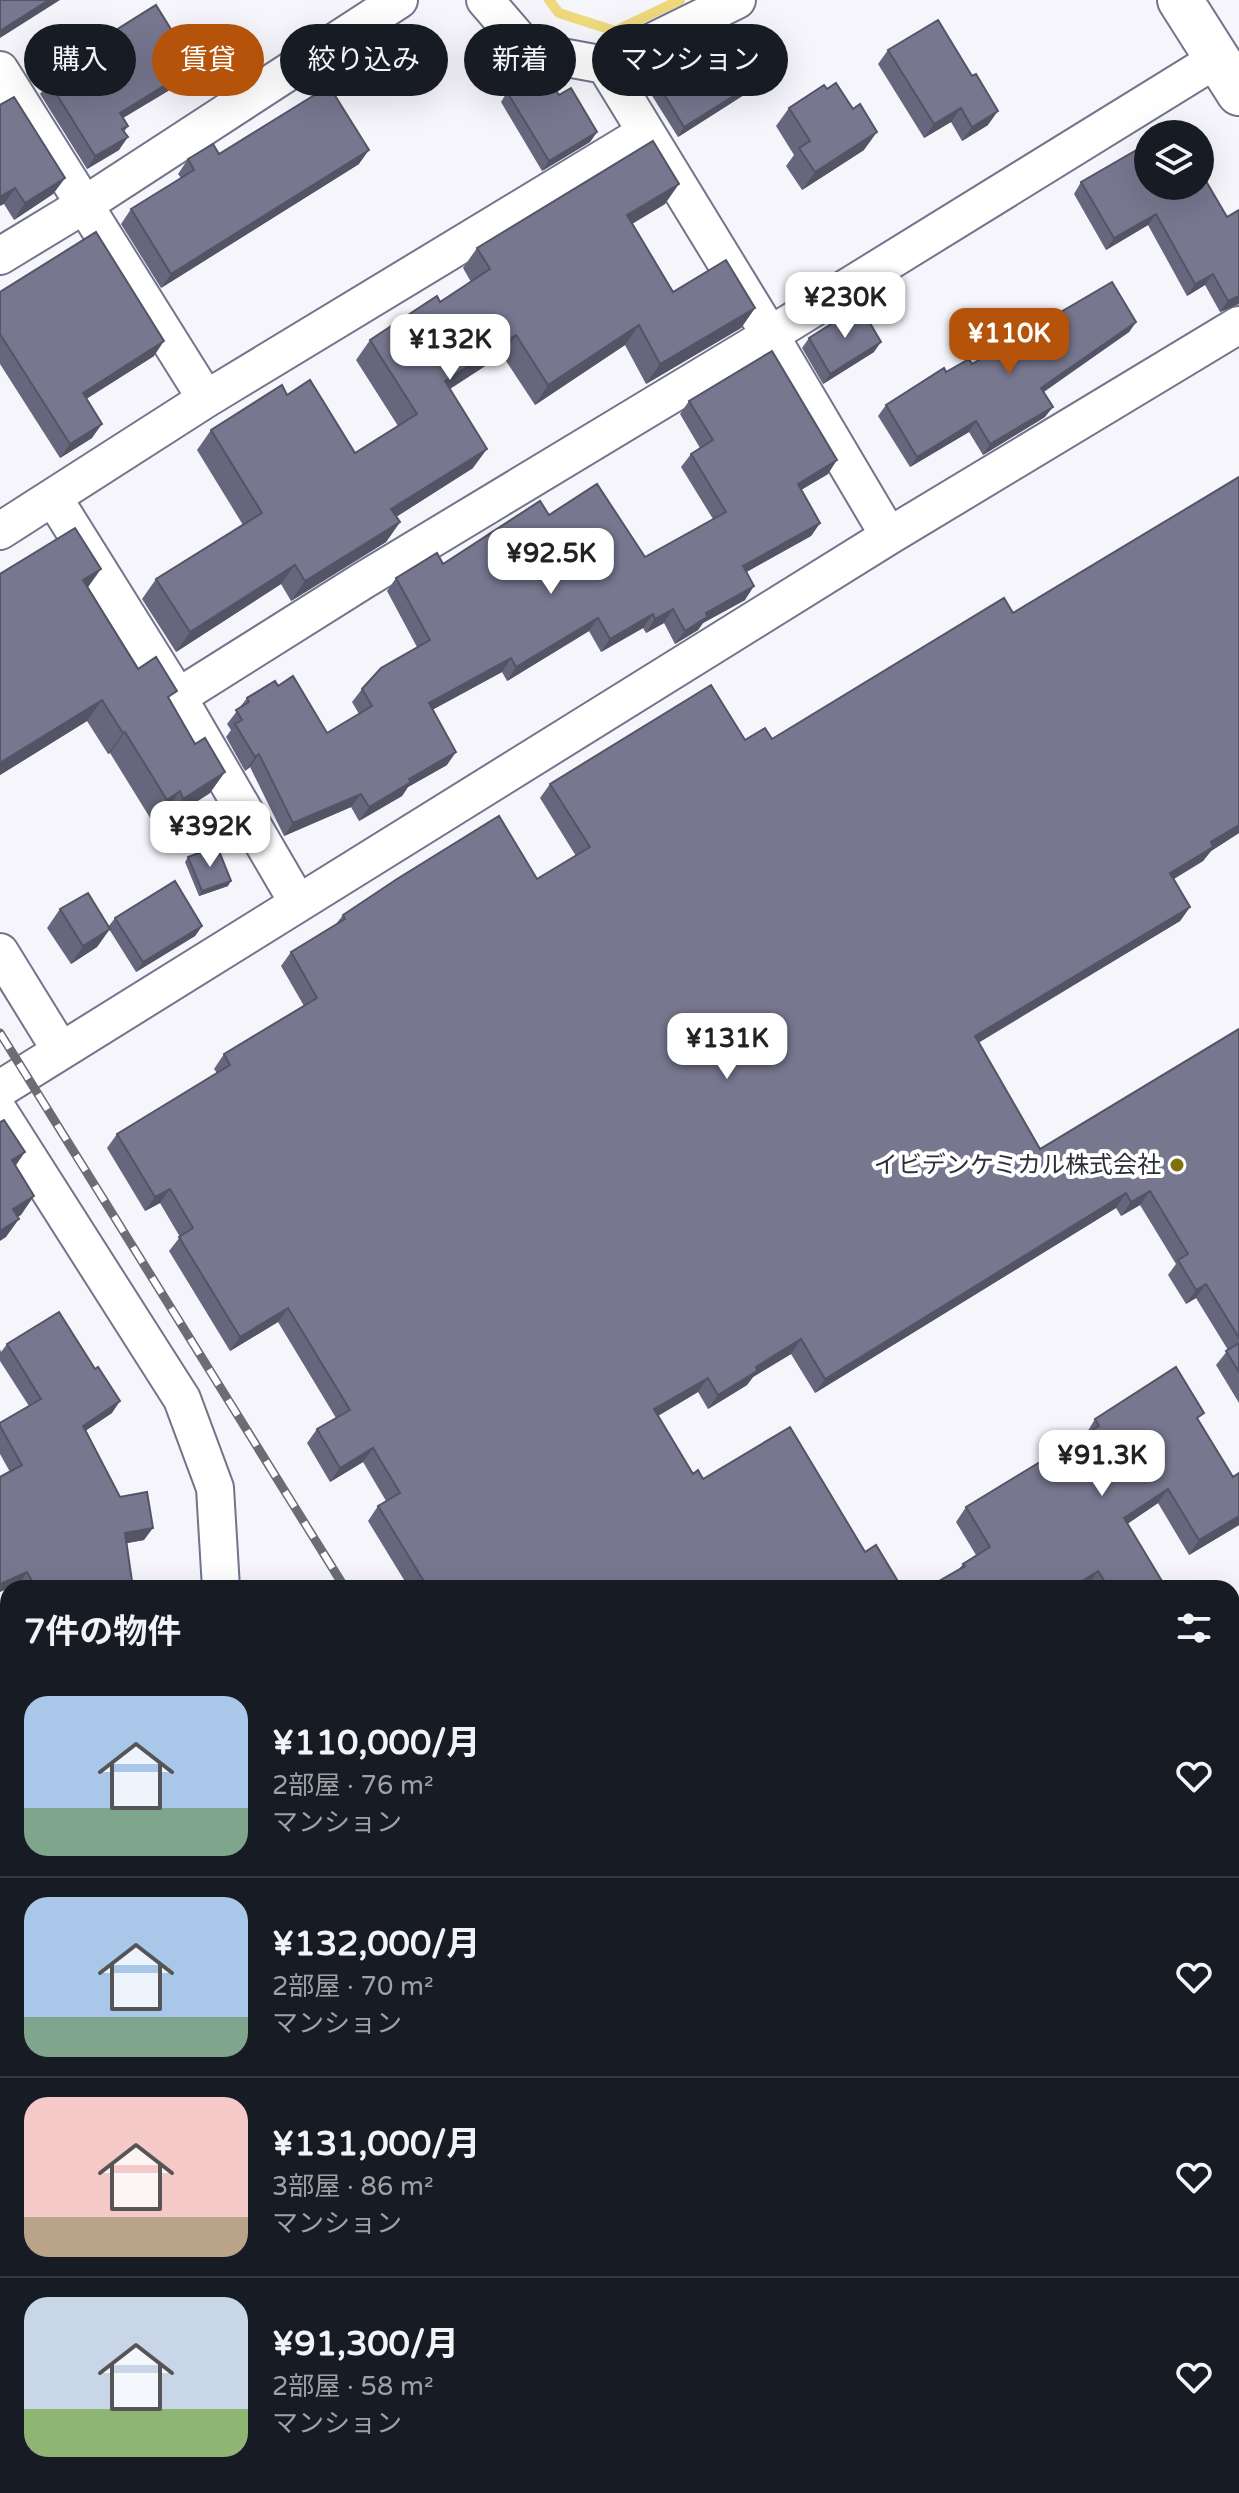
<!DOCTYPE html>
<html lang="ja">
<meta charset="utf-8">
<style>
:root{--surface:#171b24;--page:#20242c;--text:#f1f3f6;--muted:#9ea1a6;--line:#363941;--accent:#b45309}
body{margin:0;font-family:"Varela Round","Noto Sans JP",sans-serif;background:var(--page);color:var(--text);height:100vh;display:flex;flex-direction:column;font-size:30px;white-space:nowrap}
*{box-sizing:border-box;margin:0}
p{font-size:26px;color:var(--muted)}
.icon{flex:none;width:44px;height:44px;fill:none;stroke:currentColor;stroke-width:2;stroke-linecap:round;stroke-linejoin:round}
.map{position:relative;flex:1;overflow:hidden}
.sheet{position:absolute;left:0px;top:1580px;width:1240px;height:914px;display:flex;flex-direction:column;background:var(--surface);border-radius:24px 24px 0 0;box-shadow:0 8px 32px #0002}
.sheet>*{flex:none}
.banner{position:absolute;left:24px;top:24px;width:800px;height:72px;display:flex;gap:16px}
.controls{position:absolute;left:1134px;top:120px;display:grid;gap:16px}
.controls a{display:grid;place-items:center;width:80px;height:80px;border-radius:50%;background:var(--surface);box-shadow:0 8px 32px #0002;font-size:40px}
.price{position:absolute;translate:-50% -68px;padding:0 18px;border-radius:16px;background:#fff;color:#222;font-size:26px;line-height:52px;filter:drop-shadow(0 2px 4px #0008)}
.price::after{content:'';position:absolute;left:50%;top:48px;width:24px;height:18px;margin-left:-12px;background:inherit;clip-path:polygon(0 0,100% 0,50% 100%)}
.price.on{background:var(--accent);color:#fff}
ul{padding:0;list-style:none}
li{display:flex;align-items:center;gap:24px;height:200px;padding:0 24px}
li+li{border-top:2px solid var(--line)}
li span{display:grid;place-items:center;flex:none;width:224px;height:160px;border-radius:24px;color:#555}
li>.icon{margin-inline-start:auto}
span .icon{width:96px;height:96px;fill:#fffc;stroke-width:1}
li b{font-size:34px}
h2{display:flex;justify-content:space-between;align-items:center;height:96px;padding:0 24px;font-size:34px}
.pill{padding:0 28px;border-radius:36px;background:var(--surface);box-shadow:0 8px 32px #0002;font-size:28px;line-height:72px}
.pill.on{background:var(--accent);color:#fff}
.map>svg:first-child{display:block}
.lines{fill:none;stroke-linecap:round;stroke-linejoin:round}
.stream{stroke:#eed97c;stroke-width:10}
.street-casing{stroke:#73748c;stroke-width:40}
.secondary-casing{stroke:#73748c;stroke-width:48}
.street{stroke:#fff;stroke-width:36}
.secondary{stroke:#fff;stroke-width:44}
.rail-casing{stroke:#6c6c75;stroke-width:9}
.rail{stroke:#fff;stroke-width:6;stroke-dasharray:18;stroke-linecap:butt}
.wall{fill:#66677c}
.shaded-wall{fill:#535465}
.building{fill:#777890;stroke:#535465;stroke-width:2}
.poi-dot{fill:#826f0e;stroke:#fff;stroke-width:3}
.labels{text-anchor:middle;dominant-baseline:central;stroke-width:8;stroke-linejoin:round;paint-order:stroke}
.poi-label{font-size:24px;fill:#2d2e38;stroke:#fff;text-anchor:end}
</style>
<div class="map">
<svg width="1239" height="2493" viewBox="0 0 1239 2493">
<rect width="100%" height="100%" fill="#f5f5fb"/>
<g class="lines">
<path class="stream" d="M549,0L559,13L615,31L680,0"/>
<defs>
<path id="street" d="M485,0L529,51L605,65L737,0
M605,65L770,335L889,536
M0,70L206,399
M0,256L84,205L399,0
M53,497L178,697L298,903
M0,531L206,399L645,133
M178,697L364,580L770,335L1217,59
M0,952L61,1051
M0,1089L889,536L1239,325
M0,1113L182,1399L215,1488L221,1588
M0,1811L8,1806
M0,2007L8,2021
M289,2486L293,2493
M15,2493L27,2486"/>
<path id="secondary" d="M1180,0L1239,93"/>
</defs>
<use href="#street" class="street-casing"/>
<use href="#secondary" class="secondary-casing"/>
<use href="#street" class="street"/>
<use href="#secondary" class="secondary"/>
<defs>
<path id="rail" d="M0,1033L345,1588
M892,2486L896,2493"/>
</defs>
<use href="#rail" class="rail-casing"/>
<use href="#rail" class="rail"/>
</g>
<path class="wall" d="M84,50L188,63L191,69L183,82L123,118L128,126L124,132L119,150L87,169L40,94L49,82L77,65L75,62Z
M888,50L988,125L962,141L951,122L924,138L878,64Z
M656,81L754,83L747,93L678,137L649,91Z
M507,92L559,95L597,132L590,142L542,171L501,102Z
M0,105L65,178L53,194L14,220L4,204Z
M789,108L864,150L802,190L786,166L794,155L776,126Z
M1145,153L1227,217L1239,304L1220,312L1205,285L1187,296L1148,225L1106,250L1074,194L1081,182Z
M219,154L359,164L161,288L121,224L131,209L181,178L178,174L188,159Z
M665,204L632,224L673,292L755,308L741,328L646,384L625,345L535,405L502,355L450,389L473,468L396,517L400,522L386,542L291,601L281,584L176,652L142,599L156,579L243,525L197,450L211,430L287,395L355,453L398,426L356,360L370,340L440,302L471,282L463,268L477,248Z
M0,292L154,356L86,399L92,438L60,458L0,364Z
M1136,322L1129,332L1044,392L1045,417L983,455L969,432L910,467L878,416L886,405L946,372Z
M809,338L874,352L823,384L802,348Z
M689,401L828,474L801,490L820,523L811,536L746,572L745,600L703,623L698,630L675,644L664,623L646,633L643,628L601,652L589,631L507,681L502,672L432,710L447,765L408,787L402,796L359,821L351,807L284,836L250,767L245,771L226,737L231,730L227,724L247,698L278,686L327,733L359,714L352,702L362,689L417,647L387,591L396,578L443,564L549,515L645,557L713,519L681,467L691,454L700,448L680,414Z
M1239,477V833L1211,851L1203,861L1174,879L1190,907L1180,921L978,1042L1040,1149L1239,1029V1403L1216,1365L1228,1350L1196,1298L1186,1304L1168,1275L1176,1264L1140,1205L1121,1216L1116,1208L815,1393L791,1354L753,1377L747,1385L708,1409L698,1392L658,1416L693,1474L865,1552L902,1588H409L368,1521L378,1506L386,1501L363,1462L330,1482L307,1443L317,1429L336,1418L278,1322L230,1351L169,1251L180,1237L160,1203L145,1211L107,1148L117,1134L217,1073L214,1069L224,1054L304,1006L281,966L291,952L336,924L343,915L537,879L576,856L540,798L550,784L745,740L772,739L1013,613Z
M0,574L88,587L138,669L170,702L210,793L168,820L165,813L152,821L110,753L108,754L87,721L0,775Z
M188,857L228,886L199,896L185,862Z
M60,909L108,927L115,918L202,926L195,936L136,972L109,929L97,947L71,964L47,928Z
M7,1344L112,1413L86,1430L120,1497L144,1540L127,1543L133,1588H21L19,1584L8,1588L10,1472L0,1454V1423L29,1406L0,1361V1349L1,1352Z
M1095,1419L1199,1421L1239,1525L1189,1555L1158,1503L1127,1524L1156,1588H1090L1088,1585L959,1569L963,1564L976,1555L956,1522L966,1507L1086,1434Z
M1232,1889L1239,1900V2044L1232,2032Z
M8,2129V2345L0,2348V2134Z
M8,2359V2474L0,2478V2364Z
M335,2486H425L430,2493H339Z
M996,2486H1222L1216,2493H1001Z"/>
<path class="shaded-wall" d="M49,0H60L0,38V31Z
M191,69L183,82L111,125L120,113Z
M754,83L747,93L678,137L684,127Z
M961,108L951,122L924,138L934,124Z
M998,111L988,125L962,141L972,127Z
M597,132L590,142L542,171L549,161Z
M877,132L864,150L802,190L815,172Z
M128,137L119,150L87,169L95,156Z
M369,150L359,164L161,288L171,274Z
M65,178L53,194L14,220L25,203Z
M679,184L665,204L613,235L627,215Z
M15,188L4,204L0,206V197Z
M1156,214L1148,225L1106,250L1114,238Z
M1213,274L1205,285L1187,296L1195,284Z
M1239,296V304L1220,312L1228,301Z
M755,308L741,328L646,384L660,364Z
M1136,322L1129,332L1034,398L1041,388Z
M639,325L625,345L535,405L548,385Z
M516,335L502,355L431,401L445,381Z
M164,341L154,356L72,408L83,393Z
M881,342L874,352L823,384L830,374Z
M1053,407L1045,417L983,455L990,444Z
M976,421L969,432L910,467L917,457Z
M102,424L92,438L60,458L70,444Z
M487,449L473,468L377,529L391,509Z
M837,460L828,474L789,497L798,484Z
M400,522L386,542L291,601L305,581Z
M820,523L811,536L734,579L743,566Z
M295,565L281,584L176,652L190,632Z
M101,569L86,590L83,580Z
M754,586L745,600L703,623L698,630L675,644L685,631L706,613Z
M673,609L664,623L646,633L655,619Z
M653,614L643,628L601,652L610,639Z
M598,618L589,631L507,681L516,667Z
M511,658L502,672L419,717L429,703Z
M102,700L87,721L0,775V763Z
M125,732L110,753L108,754L123,733Z
M456,752L447,765L408,787L402,796L359,821L369,807L409,779Z
M259,754L250,767L245,771L255,757Z
M225,772L210,793L168,820L183,799Z
M180,791L165,813L152,821L167,800Z
M361,794L351,807L284,836L293,823Z
M1239,825V833L1211,851L1203,861L1160,887L1170,873L1211,842Z
M231,881L228,886L199,896L202,891Z
M1190,907L1180,921L965,1051L975,1036Z
M202,926L195,936L136,972L143,962Z
M110,929L97,947L71,964L83,946Z
M25,1152L12,1171V1160Z
M170,1189L160,1203L145,1211L155,1197Z
M1150,1191L1140,1205L1121,1216L1131,1202Z
M1126,1193L1116,1208L815,1393L825,1379Z
M34,1196L21,1215L0,1228L13,1209Z
M19,1219L6,1237L0,1241V1231Z
M1206,1284L1196,1298L1186,1304L1196,1290Z
M288,1308L278,1322L230,1351L240,1337Z
M801,1339L791,1354L753,1377L747,1385L708,1409L718,1395L756,1367Z
M708,1378L698,1392L644,1424L654,1409Z
M120,1401L112,1413L75,1438L83,1426Z
M373,1448L363,1462L330,1482L340,1468Z
M1168,1489L1158,1503L1114,1533L1124,1518Z
M1239,1516V1525L1189,1555L1199,1540Z
M153,1528L144,1540L117,1545L125,1533Z
M1098,1571L1088,1585L1084,1588H1071Z
M27,1572L19,1584L0,1592V1584Z
M8,1776V1785L0,1788V1780Z
M1239,1875V1884L1232,1888V1880Z
M8,1911V1918L0,1923V1916Z
M8,2336V2345L0,2348V2339Z
M1239,2420V2428L1232,2432V2424Z
M8,2467V2474L0,2478Z
M1214,2486H1222L1216,2493H1203Z"/>
<path class="building" d="M0,0H49L0,31Z
M156,5L190,60L187,62L191,69L120,113L128,126L122,129L128,137L95,156L49,82L89,57L84,50Z
M938,20L972,76L976,74L998,111L972,127L961,108L934,124L888,50Z
M725,37L754,83L684,127L656,81Z
M544,70L559,95L571,88L597,132L549,161L507,92Z
M836,83L853,109L860,104L877,132L815,172L799,148L810,141L789,108L824,85L827,89Z
M329,86L369,150L171,274L131,209L194,170L188,159L213,144L219,154Z
M14,97L65,178L25,203L15,188L0,197V105Z
M653,141L679,184L627,215L673,292L726,260L755,308L660,364L639,325L548,385L516,335L445,381L487,449L391,509L400,522L305,581L295,565L190,632L156,579L262,513L211,430L282,385L287,395L310,380L355,453L417,414L370,340L437,296L440,302L490,269L477,248Z
M1142,147L1145,153L1148,151V186H1200V171L1227,217L1239,210V296L1228,301L1213,274L1195,284L1156,214L1114,238L1081,182Z
M96,232L164,341L83,393L102,424L70,444L0,334V292Z
M1112,282L1136,322L1041,388L1053,407L990,444L976,421L917,457L886,405L944,368L946,372L969,359L972,364Z
M860,306L881,342L830,374L809,338Z
M772,351L837,460L798,484L820,523L743,566L754,586L706,613L707,617L685,631L673,609L655,619L653,614L610,639L598,618L516,667L511,658L429,703L456,752L409,779L411,782L369,807L361,794L293,823L259,754L255,757L235,724L242,720L236,710L249,702L247,698L275,681L278,686L293,676L327,733L372,706L362,689L381,668L430,640L396,578L437,553L443,564L540,501L549,515L597,484L645,557L726,512L691,454L713,440L689,401Z
M1239,477V825L1211,842L1213,847L1170,873L1190,907L975,1036L1040,1149L1239,1029V1338L1206,1284L1196,1290L1178,1260L1188,1254L1150,1191L1131,1202L1126,1193L825,1379L801,1339L756,1367L757,1371L718,1395L708,1378L654,1409L693,1474L698,1470L703,1479L790,1427L865,1552L876,1545L902,1588H428L378,1506L400,1493L373,1448L340,1468L317,1429L350,1410L288,1308L240,1337L179,1237L193,1228L170,1189L155,1197L117,1134L230,1065L224,1054L317,998L291,952L345,919L343,915L397,879L499,816L537,879L590,847L550,784L711,685L745,740L765,728L772,739L1004,598L1013,613Z
M75,528L101,569L83,580L138,669L156,657L177,691L168,697L195,744L205,738L225,772L183,799L180,791L167,800L125,732L123,733L102,700L0,763V574Z
M217,846L231,881L202,891L188,857Z
M175,881L202,926L143,962L115,918Z
M88,893L110,929L83,946L60,909Z
M4,1120L25,1152L12,1160L34,1196L13,1209L19,1219L0,1231V1122Z
M59,1312L95,1369L98,1367L120,1401L83,1426L120,1497L147,1492L153,1528L125,1533L133,1588H36L27,1572L0,1584V1477L22,1465L0,1426V1423L41,1399L7,1344Z
M1239,1343V1372L1226,1351Z
M1176,1367L1204,1413L1197,1418L1233,1477L1239,1473V1516L1199,1540L1168,1489L1124,1518L1162,1581L1149,1588H1109L1098,1571L1071,1588H927L965,1566L963,1564L990,1547L966,1507L1099,1426L1095,1419Z
M8,1645V1776L0,1780V1650Z
M1239,1658V1875L1232,1880V1662Z
M0,1818L8,1820V1911L1,1915Z
M1232,1889L1239,1900V2013L1232,2002Z
M1232,2100L1239,2111V2420L1232,2424Z
M8,2129V2296L0,2280V2134Z
M0,2296L8,2298V2336L0,2339Z
M8,2359V2467L0,2453V2364Z
M101,2486H269L273,2493H89Z
M354,2486H425L430,2493H358Z
M524,2486H856L860,2493H512Z
M1015,2486H1214L1203,2493H1005Z"/>
<circle class="poi-dot" cx="1177" cy="1165" r="8"/>
<g class="labels">
<g class="poi-label">
<text x="1161" y="1165">イビデンケミカル株式会社</text>
</g>
</g>
</svg>
<div class="controls">
<a><svg class="icon" aria-label="layers" viewBox="0 0 24 24"><path d="M12 4l9 5-9 5-9-5zM3 14l9 5 9-5"/></svg></a>
</div>
<b class="price" style="left:845px;top:340px">¥230K</b>
<b class="price on" style="left:1009px;top:376px">¥110K</b>
<b class="price" style="left:450px;top:382px">¥132K</b>
<b class="price" style="left:551px;top:596px">¥92.5K</b>
<b class="price" style="left:210px;top:869px">¥392K</b>
<b class="price" style="left:727px;top:1081px">¥131K</b>
<b class="price" style="left:1102px;top:1498px">¥91.3K</b>
<div class="banner">
<a class="pill">購入</a>
<a class="pill on">賃貸</a>
<a class="pill">絞り込み</a>
<a class="pill">新着</a>
<a class="pill">マンション</a>
</div>
<section class="sheet">
<h2>7件の物件<svg class="icon" aria-label="filters" viewBox="0 0 24 24"><path d="M4 7h16M4 17h16"/><circle cx="9" cy="7" r="2"/><circle cx="15" cy="17" r="2"/></svg></h2>
<ul>
<li><span style="background:linear-gradient(#a9c7e8 70%,#7fa58c 0)"><svg class="icon" aria-label="home" viewBox="0 0 24 24"><path d="M3 11l9-7 9 7M6 9v11h12V9"/></svg></span><div><b>¥110,000/月</b><p>2部屋 · 76 m²</p><p>マンション</p></div><svg class="icon" aria-label="heart" viewBox="0 0 24 24"><path d="M12 20l-8-8c-3-5 5-10 8-4 3-6 11-1 8 4z"/></svg></li>
<li><span style="background:linear-gradient(#a9c7e8 75%,#7fa58c 0)"><svg class="icon" aria-label="home" viewBox="0 0 24 24"><path d="M3 11l9-7 9 7M6 9v11h12V9"/></svg></span><div><b>¥132,000/月</b><p>2部屋 · 70 m²</p><p>マンション</p></div><svg class="icon" aria-label="heart" viewBox="0 0 24 24"><path d="M12 20l-8-8c-3-5 5-10 8-4 3-6 11-1 8 4z"/></svg></li>
<li><span style="background:linear-gradient(#f6c9c9 75%,#b9a48a 0)"><svg class="icon" aria-label="home" viewBox="0 0 24 24"><path d="M3 11l9-7 9 7M6 9v11h12V9"/></svg></span><div><b>¥131,000/月</b><p>3部屋 · 86 m²</p><p>マンション</p></div><svg class="icon" aria-label="heart" viewBox="0 0 24 24"><path d="M12 20l-8-8c-3-5 5-10 8-4 3-6 11-1 8 4z"/></svg></li>
<li><span style="background:linear-gradient(#c9d6e8 70%,#8fb573 0)"><svg class="icon" aria-label="home" viewBox="0 0 24 24"><path d="M3 11l9-7 9 7M6 9v11h12V9"/></svg></span><div><b>¥91,300/月</b><p>2部屋 · 58 m²</p><p>マンション</p></div><svg class="icon" aria-label="heart" viewBox="0 0 24 24"><path d="M12 20l-8-8c-3-5 5-10 8-4 3-6 11-1 8 4z"/></svg></li>
</ul>
</section>
</div>
